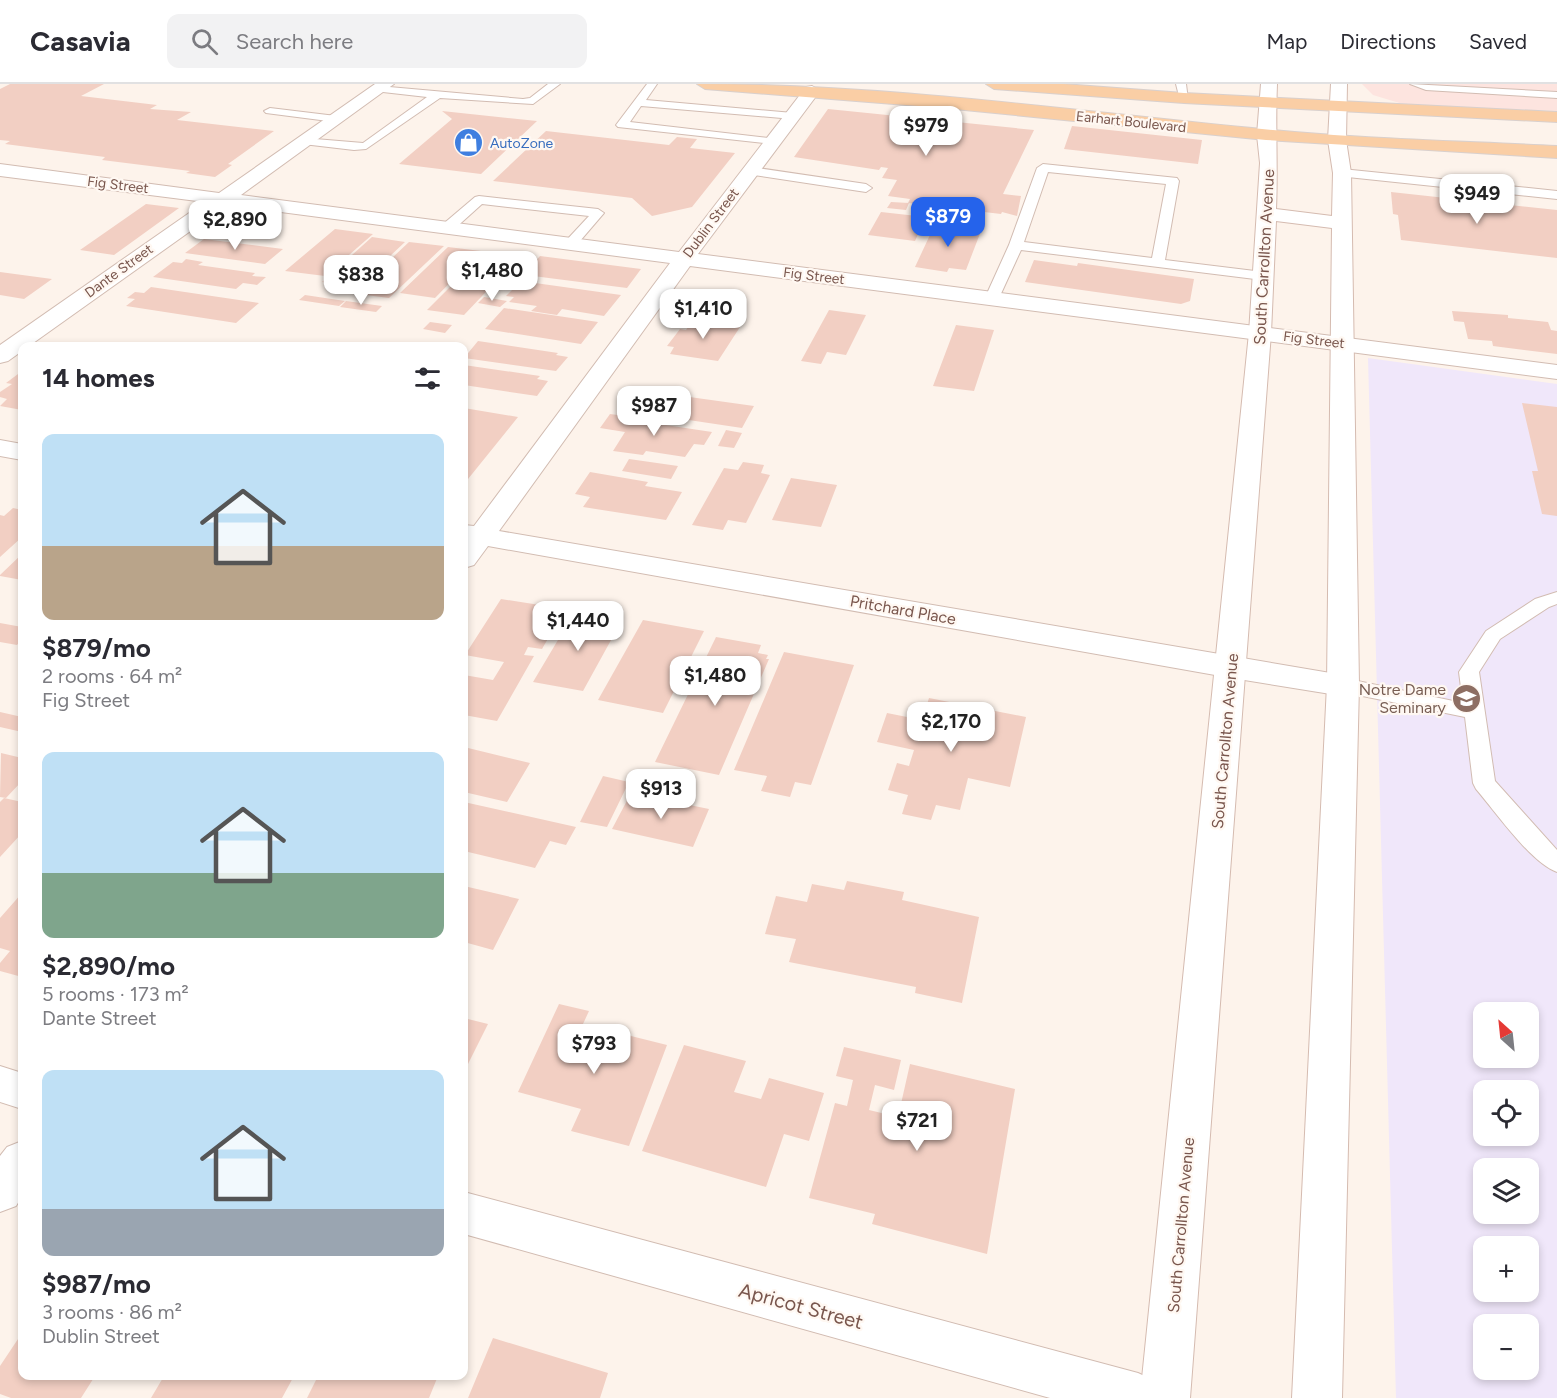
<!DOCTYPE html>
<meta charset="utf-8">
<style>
:root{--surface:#fff;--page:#f2f2f3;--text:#2b2b33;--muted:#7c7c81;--line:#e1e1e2;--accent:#2563eb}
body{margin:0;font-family:Figtree,sans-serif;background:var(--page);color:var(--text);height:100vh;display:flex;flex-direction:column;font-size:22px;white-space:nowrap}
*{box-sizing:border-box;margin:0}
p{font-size:20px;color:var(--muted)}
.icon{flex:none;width:33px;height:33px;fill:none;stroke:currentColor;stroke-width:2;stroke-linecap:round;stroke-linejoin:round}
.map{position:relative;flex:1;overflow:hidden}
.side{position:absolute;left:18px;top:258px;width:450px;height:1038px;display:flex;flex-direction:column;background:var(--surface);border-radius:12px;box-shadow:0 3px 9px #0003}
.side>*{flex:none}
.needle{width:39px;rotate:333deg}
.controls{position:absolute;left:1473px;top:918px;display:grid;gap:12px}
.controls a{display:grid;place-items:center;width:66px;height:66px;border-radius:12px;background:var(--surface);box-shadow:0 3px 9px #0003;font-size:30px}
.price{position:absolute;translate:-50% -51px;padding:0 14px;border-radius:12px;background:#fff;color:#222;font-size:20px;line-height:39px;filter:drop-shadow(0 2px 3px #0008)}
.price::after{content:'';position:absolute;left:50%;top:36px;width:18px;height:14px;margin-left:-9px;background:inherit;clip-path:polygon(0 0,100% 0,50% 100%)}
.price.active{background:var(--accent);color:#fff}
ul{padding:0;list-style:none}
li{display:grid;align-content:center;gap:12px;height:318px;padding:0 24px}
li span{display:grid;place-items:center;height:186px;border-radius:12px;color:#555}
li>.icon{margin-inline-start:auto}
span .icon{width:108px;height:108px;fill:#fffc;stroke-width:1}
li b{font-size:26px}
h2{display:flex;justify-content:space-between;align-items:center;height:72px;padding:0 24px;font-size:26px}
header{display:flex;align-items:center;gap:36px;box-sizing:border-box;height:84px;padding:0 30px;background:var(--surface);border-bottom:2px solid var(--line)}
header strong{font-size:28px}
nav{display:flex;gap:33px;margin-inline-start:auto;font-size:21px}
.search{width:420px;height:54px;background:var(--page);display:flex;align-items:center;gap:15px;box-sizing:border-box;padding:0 21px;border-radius:12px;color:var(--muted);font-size:22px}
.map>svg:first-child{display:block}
.commercial{fill:#fde4df}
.education{fill:#f0e7fa;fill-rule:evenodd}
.building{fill:#f2cfc3}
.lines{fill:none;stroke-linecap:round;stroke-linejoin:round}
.lane-casing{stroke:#d2bcb2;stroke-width:2}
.street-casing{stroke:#d2bcb2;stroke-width:2}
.secondary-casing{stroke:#d5bbb0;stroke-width:2}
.primary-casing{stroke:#d9d0cd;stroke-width:2}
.lane{fill:#fff;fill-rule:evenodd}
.street{fill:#fff;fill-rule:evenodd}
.secondary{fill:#fff;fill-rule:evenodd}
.primary{fill:#facea5;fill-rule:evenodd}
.labels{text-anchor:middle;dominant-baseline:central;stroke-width:4.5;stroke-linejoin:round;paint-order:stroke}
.far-street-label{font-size:14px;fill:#79564d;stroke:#fff8f2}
.far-shop-label{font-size:14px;fill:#366cbe;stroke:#fff8f2;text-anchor:start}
.street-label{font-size:16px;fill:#79564d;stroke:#fff8f2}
.education-label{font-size:16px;fill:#785e54;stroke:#fff8f2;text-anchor:end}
.near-street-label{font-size:20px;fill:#79564d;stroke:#fff8f2}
</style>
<header>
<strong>Casavia</strong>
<div class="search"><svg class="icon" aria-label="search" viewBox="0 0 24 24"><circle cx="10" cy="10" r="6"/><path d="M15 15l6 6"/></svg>Search here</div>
<nav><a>Map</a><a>Directions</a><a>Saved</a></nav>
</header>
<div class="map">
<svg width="1557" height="1314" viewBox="0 0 1557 1314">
<rect width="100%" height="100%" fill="#fdf3eb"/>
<path class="commercial" d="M1362,0H1557V27L1406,21L1373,11Z"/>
<path class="education" d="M1368,274L1557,300V1314H1396ZM1484,928H1528V974H1484ZM1484,1006H1528V1052H1484ZM1484,1084H1528V1130H1484ZM1484,1162H1528V1208H1484ZM1484,1240H1528V1286H1484Z"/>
<path class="building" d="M10,0H104L81,12L157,21L150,25L191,28L177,36L274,47L228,80L232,81L215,93L186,89L190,87L102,76L105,73L5,60L10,57L0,56V5Z
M828,25L1034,46L1003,110L1021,112L1017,132L1002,128L1001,130L908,119L910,115L888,112L897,96L882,94L888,84L881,83L879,86L794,73Z
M442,27L537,37L481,90L399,80L452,35Z
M1072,42L1202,56L1198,80L1064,65Z
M546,47L669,61L677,53L697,55L690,64L735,69L692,123L652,132L632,114L493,97Z
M1391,108L1557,126V174L1401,156L1398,131L1393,130Z
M891,118L909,119L906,126L887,124Z
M146,120L179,124L114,171L80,166Z
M881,128L926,133L915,157L868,151Z
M936,138L981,147L966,186L949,184L947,188L915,183Z
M335,145L373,150L325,192L285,187Z
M372,153L405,158L357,203L322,198Z
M204,155L283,165L265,180L185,169Z
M409,158L444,162L389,214L366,211L372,206L360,204Z
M448,163L481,167L435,214L400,209Z
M486,167L521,171L464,231L427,226Z
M540,172L641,185L627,204L533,192L535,190L525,189Z
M186,175L203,178L198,181L255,189L252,192L266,193L257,201L243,199L236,205L153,193L173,178L182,179Z
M1034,176L1077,182L1078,179L1194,195L1190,217L1181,220L1025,198Z
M0,188L52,195L24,215L0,211Z
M528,198L621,211L604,232L562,225L557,231L531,227L537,222L509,218L514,213L506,212L515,203L523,204Z
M151,203L259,219L236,239L126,222L135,215L127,214L135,208L144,209Z
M305,211L345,217L339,222L299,216Z
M484,213L507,217L500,223L478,219Z
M346,217L382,222L376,228L340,223Z
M504,224L598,238L581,260L485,245Z
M829,226L866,231L846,271L827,268L821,280L801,277Z
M1452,227L1508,231V234L1548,238L1551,246L1557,247V270L1493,262L1492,257L1468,255L1464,238L1454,237Z
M693,236L740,243L718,277L670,270L674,263L667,262L680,245L686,246Z
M430,238L452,241L445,249L423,245Z
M956,241L994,246L974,307L933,302Z
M478,257L558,269L556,271L568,273L556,287L464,274Z
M464,281L540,292L537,295L548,297L537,312L464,301Z
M22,287V326L0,322L7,315L0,313V308L12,300L6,299Z
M661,309L754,322L742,344L682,335L687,328L651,322Z
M1522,319L1557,323V432L1542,430L1532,387H1538Z
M464,324L518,333L464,400Z
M610,330L641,334L639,337L712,348L704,361L694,360L685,373L646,367L643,371L613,367L625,348L600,344Z
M726,346L742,349L734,364L718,362Z
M629,375L678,382L671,395L622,387Z
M743,378L764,381L761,389L770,391L746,439L728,436L723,446L692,441L724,384L738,386Z
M590,388L648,398L645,402L682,408L666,436L583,423L590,413L575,410Z
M791,394L837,401L821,443L772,436Z
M13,424L22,426V453L0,473V431L4,432Z
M22,470V496L0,492V491Z
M501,515L565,525L542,565L528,563L524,571L534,572L497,637L464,631V591L493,596L504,578L465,571Z
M574,529L621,538L583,607L533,598Z
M643,536L704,547L663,629L598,616Z
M0,539L22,543V555L17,561L0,558Z
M716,553L761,561L758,569L768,571L766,575H769L719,691L655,678Z
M784,568L854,581L811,701L795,698L790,713L761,707L767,692L734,686Z
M929,614L1026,633L1010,703L968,694L960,726L936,721L931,736L902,730L908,711L888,706L897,679L909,682L914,666L877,658L887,629L922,636Z
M0,628L22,633V648L0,643Z
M464,663L530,679L507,718L464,708Z
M1,669L22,674V697L6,714L0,713Z
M603,692L629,698L607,743L580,738Z
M631,709L709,725L693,763L612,745Z
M4,714L22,718V749L0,773V718Z
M464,718L576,743L566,761L550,757L535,784L464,767Z
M847,797L904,808L902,816L979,833L962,919L915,909L916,903L789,878L796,855L765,850L776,812L807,818L812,800L844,806Z
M464,802L519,815L493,866L464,858Z
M22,809V893L0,887V879L10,867L0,864V834Z
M559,920L589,927L583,940L667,961L629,1062L571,1047L581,1025L518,1008Z
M464,934L488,940L464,988Z
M684,961L746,977L734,1008L761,1015L769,994L824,1009L809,1057L784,1050L766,1103L642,1067Z
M844,963L901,976L894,1006L875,1001L869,1026L898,1033L910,980L1015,1005L987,1170L872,1140L875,1130L809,1114L835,1019L847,1022L853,996L836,992Z
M22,1249V1292H95L81,1314H11L0,1310V1282Z
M493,1254L608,1289L600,1314H468Z
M164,1292H294L282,1314H151Z
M318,1292H438L429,1314H307Z"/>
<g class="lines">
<defs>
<path id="lane" d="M548,0H560L533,20L440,14L366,65L354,66L303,60L297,57L303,54L363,59L427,13L374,7L373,5L378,2L523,15L530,14Z
M647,0H657L646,16L793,29L799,32L793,35L641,22L630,38L777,55L779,57L773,60L618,43L616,41Z
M1176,0H1186L1188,16H1180Z
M1410,0L1557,8V14L1426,6Z
M270,24L336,32L342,35L336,38L266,29L264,27Z
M1043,80L1177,94L1179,97L1165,176L1263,188L1270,192L1263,196L1021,166L999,214L992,218L987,217L985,214L1009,161L1037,84ZM1048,88L1166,100L1152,174L1024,158Z
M751,83L866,100L872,104L866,108L747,90L745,87Z
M1342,85L1557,107V115L1338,92L1336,89Z
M479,112L598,125L604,129L574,164L569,165L562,161L589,132L482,120L452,147H442L441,144L442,141L475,113Z
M1557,508V520L1549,523L1500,555L1479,588L1495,697L1557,766V788C1531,779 1495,727 1476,705L1473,699L1465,633L1343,608L1336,606L1333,601L1336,596L1343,594L1463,619L1459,588L1486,547L1535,515Z"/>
<path id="street" d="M375,0H394L241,111L679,168L806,3L812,2L820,7L698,170L1557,281V295L690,182L499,447L1354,593L1359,601L1354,609L1343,612L1232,594L488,462L474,481L464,484V441L474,442L670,179L227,121L29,262H22V267L8,277L0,279V261L205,118L0,92V80L219,109Z
M0,356L22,360V376L0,372Z
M0,982L22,989V1025L0,1018Z
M22,1057V1112L16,1122L0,1128V1072L7,1063Z
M464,1108L1138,1289L1155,1297L1163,1314H1050L464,1150Z"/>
<path id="secondary" d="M1261,0H1277C1275,42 1278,83 1276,125L1332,132L1333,89L1328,56L1331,0H1347L1346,56L1351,89L1359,601L1342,1314H1292L1327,601L1332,144L1276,137L1271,249L1190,1314H1140L1249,249L1260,79L1257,51Z"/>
<path id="primary" d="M697,0C885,0 1074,27 1262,45C1360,55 1459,57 1557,62V74L1266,56L944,24L705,5Z
M986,0H1063L1184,9L1557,28V38L1184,19L994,5Z"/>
</defs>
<use href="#lane" class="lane-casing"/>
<use href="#street" class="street-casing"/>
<use href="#secondary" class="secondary-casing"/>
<use href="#primary" class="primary-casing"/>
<use href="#lane" class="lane"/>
<use href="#street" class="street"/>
<use href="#secondary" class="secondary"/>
<use href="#primary" class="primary"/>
</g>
<defs>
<symbol id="shop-disc" viewBox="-11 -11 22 22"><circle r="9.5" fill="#3f7fe0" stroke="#fff8f2"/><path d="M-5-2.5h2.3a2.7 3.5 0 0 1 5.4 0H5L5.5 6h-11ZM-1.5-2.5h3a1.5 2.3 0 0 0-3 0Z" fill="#fff"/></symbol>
<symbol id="school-disc" viewBox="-11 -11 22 22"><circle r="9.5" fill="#8d6e63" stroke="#fff8f2"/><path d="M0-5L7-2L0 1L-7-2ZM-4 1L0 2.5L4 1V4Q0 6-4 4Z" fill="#fff"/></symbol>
</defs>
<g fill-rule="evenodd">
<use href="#shop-disc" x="452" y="42" width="33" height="33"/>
<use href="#school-disc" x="1450" y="598" width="33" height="33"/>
</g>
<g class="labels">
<g class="far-street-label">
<text transform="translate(1131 38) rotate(6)">Earhart Boulevard</text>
<text transform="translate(118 101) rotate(7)">Fig Street</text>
<text transform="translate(711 139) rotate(-53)">Dublin Street</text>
<text transform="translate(119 187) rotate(-36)">Dante Street</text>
<text transform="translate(814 192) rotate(7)">Fig Street</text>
<text transform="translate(1314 256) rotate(7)">Fig Street</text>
</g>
<g class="far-shop-label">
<text x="490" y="59">AutoZone</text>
</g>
<g class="street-label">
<text transform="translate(1264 173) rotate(-87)">South Carrollton Avenue</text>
<text transform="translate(903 526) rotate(10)">Pritchard Place</text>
<text transform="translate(1225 657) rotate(-85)">South Carrollton Avenue</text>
<text transform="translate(1181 1141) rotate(-85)">South Carrollton Avenue</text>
</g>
<g class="education-label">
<text x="1446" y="605">Notre Dame<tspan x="1446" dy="18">Seminary</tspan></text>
</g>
<g class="near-street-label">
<text transform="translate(801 1222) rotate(15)">Apricot Street</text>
</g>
</g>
</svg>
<div class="controls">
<a><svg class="needle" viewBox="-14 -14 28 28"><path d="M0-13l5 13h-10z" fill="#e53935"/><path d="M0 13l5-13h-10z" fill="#7c7c81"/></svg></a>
<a><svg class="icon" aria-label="locate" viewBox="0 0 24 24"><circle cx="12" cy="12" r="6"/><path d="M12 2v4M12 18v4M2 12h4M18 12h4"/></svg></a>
<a><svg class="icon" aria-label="layers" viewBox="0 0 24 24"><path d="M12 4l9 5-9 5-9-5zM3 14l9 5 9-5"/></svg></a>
<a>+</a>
<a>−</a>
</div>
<b class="price" style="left:926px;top:73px">$979</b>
<b class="price" style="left:1477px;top:141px">$949</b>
<b class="price active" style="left:948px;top:164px">$879</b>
<b class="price" style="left:235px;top:167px">$2,890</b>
<b class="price" style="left:492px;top:218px">$1,480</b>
<b class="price" style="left:361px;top:222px">$838</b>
<b class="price" style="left:703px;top:256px">$1,410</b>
<b class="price" style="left:654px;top:353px">$987</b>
<b class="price" style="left:578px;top:568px">$1,440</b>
<b class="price" style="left:715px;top:623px">$1,480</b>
<b class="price" style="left:951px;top:669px">$2,170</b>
<b class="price" style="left:661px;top:736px">$913</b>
<b class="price" style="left:594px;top:991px">$793</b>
<b class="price" style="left:917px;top:1068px">$721</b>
<section class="side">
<h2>14 homes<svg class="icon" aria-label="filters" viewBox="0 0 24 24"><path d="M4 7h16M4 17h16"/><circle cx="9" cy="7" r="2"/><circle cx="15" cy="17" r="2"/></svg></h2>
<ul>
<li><span style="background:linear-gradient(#bfe0f5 60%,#b9a48a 0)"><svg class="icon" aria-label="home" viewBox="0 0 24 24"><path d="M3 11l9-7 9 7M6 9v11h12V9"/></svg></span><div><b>$879/mo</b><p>2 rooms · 64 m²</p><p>Fig Street</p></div></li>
<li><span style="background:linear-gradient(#bfe0f5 65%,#7fa58c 0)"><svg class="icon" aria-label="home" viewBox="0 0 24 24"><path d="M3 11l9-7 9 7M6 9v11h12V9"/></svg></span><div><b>$2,890/mo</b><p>5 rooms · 173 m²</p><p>Dante Street</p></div></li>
<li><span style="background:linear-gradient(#bfe0f5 75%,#9aa5b1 0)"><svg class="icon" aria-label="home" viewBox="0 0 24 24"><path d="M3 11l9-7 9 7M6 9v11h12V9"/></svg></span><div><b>$987/mo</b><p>3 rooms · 86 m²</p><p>Dublin Street</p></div></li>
</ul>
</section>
</div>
